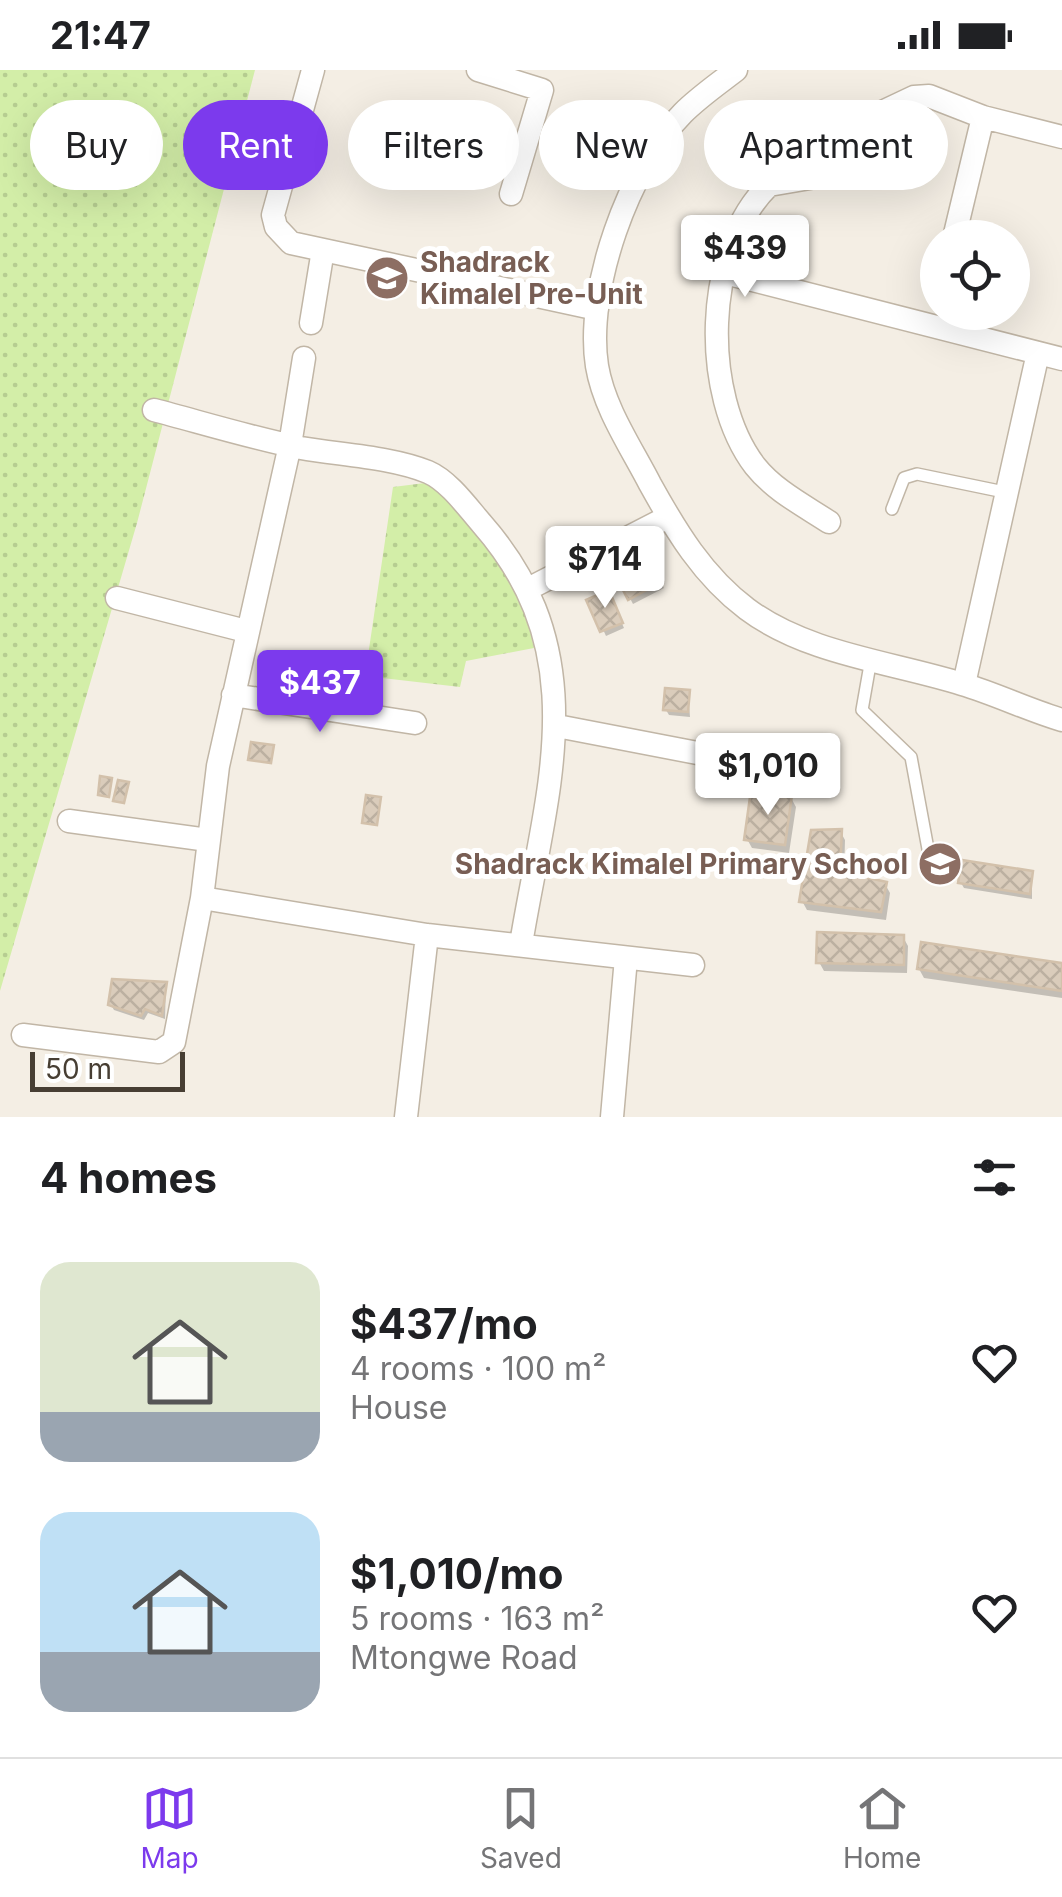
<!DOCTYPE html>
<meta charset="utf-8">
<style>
:root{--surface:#fff;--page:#f2f2f2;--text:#202124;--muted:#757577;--line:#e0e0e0;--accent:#7c3aed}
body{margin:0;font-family:Inter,sans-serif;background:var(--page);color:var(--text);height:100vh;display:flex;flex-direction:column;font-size:38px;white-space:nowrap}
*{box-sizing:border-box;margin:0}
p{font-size:32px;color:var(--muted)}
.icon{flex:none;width:55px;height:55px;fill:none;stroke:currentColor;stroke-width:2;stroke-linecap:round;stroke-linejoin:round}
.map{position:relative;height:1047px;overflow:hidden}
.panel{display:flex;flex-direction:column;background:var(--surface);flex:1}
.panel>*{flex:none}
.top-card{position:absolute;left:30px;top:30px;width:1002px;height:90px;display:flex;gap:20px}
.controls{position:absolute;left:920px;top:150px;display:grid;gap:20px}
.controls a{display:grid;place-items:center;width:110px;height:110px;border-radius:50%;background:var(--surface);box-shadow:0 10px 40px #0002;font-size:50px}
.scale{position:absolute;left:30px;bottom:25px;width:155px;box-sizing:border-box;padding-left:10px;border:5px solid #473e33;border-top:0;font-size:28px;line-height:35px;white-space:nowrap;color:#473e33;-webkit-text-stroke:8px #fff;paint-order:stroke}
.price{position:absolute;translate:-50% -85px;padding:0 22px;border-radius:10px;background:#fff;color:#222;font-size:32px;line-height:65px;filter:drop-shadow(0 2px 5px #0008)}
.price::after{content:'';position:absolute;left:50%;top:60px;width:30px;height:22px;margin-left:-15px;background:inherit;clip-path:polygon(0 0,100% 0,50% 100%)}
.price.current{background:var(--accent);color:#fff}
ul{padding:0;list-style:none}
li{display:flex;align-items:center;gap:30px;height:250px;padding:0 40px}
li span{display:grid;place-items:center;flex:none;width:280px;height:200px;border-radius:30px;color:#555}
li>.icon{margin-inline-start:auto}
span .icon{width:120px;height:120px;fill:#fffc;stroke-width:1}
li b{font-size:42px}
h2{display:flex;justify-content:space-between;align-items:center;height:120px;padding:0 40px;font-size:42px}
.pill{padding:0 35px;border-radius:45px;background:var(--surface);box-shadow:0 10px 40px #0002;font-size:35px;line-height:90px}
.pill.current{background:var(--accent);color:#fff}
.status{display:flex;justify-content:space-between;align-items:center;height:70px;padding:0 50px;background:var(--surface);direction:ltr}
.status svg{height:28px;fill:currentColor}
.dock{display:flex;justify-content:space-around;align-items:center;height:140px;border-top:2px solid var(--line);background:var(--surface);font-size:28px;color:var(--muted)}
.dock a{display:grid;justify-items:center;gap:5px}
.dock .current{color:var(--accent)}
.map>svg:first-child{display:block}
.grass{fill:url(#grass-dots)}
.shadow{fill:#0003}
.building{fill:url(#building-cross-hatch);stroke:#d3c1ab;stroke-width:2.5}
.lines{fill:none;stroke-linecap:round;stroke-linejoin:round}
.service-casing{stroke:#c1b6a6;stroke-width:14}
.minor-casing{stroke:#c1b6a6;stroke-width:25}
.service{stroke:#fff;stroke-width:11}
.minor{stroke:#fff;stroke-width:22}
.labels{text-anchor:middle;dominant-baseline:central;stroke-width:10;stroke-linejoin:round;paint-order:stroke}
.education-label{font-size:28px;font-weight:bold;fill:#785e54;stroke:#fff;text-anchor:start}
</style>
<div class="status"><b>21:47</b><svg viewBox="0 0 49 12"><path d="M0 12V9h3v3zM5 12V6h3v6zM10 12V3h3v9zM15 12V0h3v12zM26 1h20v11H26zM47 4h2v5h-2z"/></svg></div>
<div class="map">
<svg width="1062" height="1047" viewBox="0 0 1062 1047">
<defs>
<pattern id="grass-dots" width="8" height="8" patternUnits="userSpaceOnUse" patternTransform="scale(2.5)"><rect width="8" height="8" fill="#d3eea8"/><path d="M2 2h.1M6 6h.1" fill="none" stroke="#b6cd91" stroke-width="1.8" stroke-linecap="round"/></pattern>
<pattern id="building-cross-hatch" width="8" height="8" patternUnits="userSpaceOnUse" patternTransform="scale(2.5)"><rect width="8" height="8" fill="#daccbb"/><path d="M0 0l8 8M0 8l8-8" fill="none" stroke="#bcb0a1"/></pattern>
</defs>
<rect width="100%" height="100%" fill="#f4eee4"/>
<path class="grass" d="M0,0H255L137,453L0,921Z
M441,411L516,499L534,578L466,591L460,617L365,606L393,417Z"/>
<path class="shadow" d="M651,493L664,518L633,534L620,509Z
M611,529L624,558L606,566L590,531Z
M688,623L690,647L669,645L666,640Z
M796,689L794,717L767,712L764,706Z
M791,728L796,737L789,783L752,778L747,769Z
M840,761L845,770L844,805L885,814L890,823L886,850L807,840L802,831Z
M1032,804V829L964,818L961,813Z
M903,867L908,876L907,903L824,901L819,892Z
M1062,896V928L924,908L919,899Z
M166,915L165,949L148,943L144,950L114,940L111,935Z"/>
<path class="building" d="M652,490L663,511L628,530L617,508Z
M609,520L623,553L600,562L586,530Z
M665,618L690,620L688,642L663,640Z
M251,672L274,675L271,693L248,690Z
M767,681L797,687L792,713L761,707Z
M100,706L112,708L109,727L98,725Z
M118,710L129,712L124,733L113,731Z
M751,720L792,725L785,775L744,770Z
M366,725L381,727L377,755L362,753Z
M842,759L840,802L887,812L881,842L799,832L811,760Z
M962,790L1033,801L1030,824L958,813Z
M817,862L904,865V895L816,893Z
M921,872L1062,893V921L917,899Z
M112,909L167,912L162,946L145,939L141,946L108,935Z"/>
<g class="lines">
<defs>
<path id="service" d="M892,439L904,408L917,404L1009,423
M871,589L862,640L911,687L928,779"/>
<path id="minor" d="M313,0L273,145L276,157L291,173L597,239
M478,0L542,20L511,124
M736,0C718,14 699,27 683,43C629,97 585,220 597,296C604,338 631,377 650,414C676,461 703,506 747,539C807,584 892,592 962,614C996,624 1028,640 1062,650
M954,168L983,47
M721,202L1062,289
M311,253L323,180
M154,340C203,353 252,368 301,378C341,385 391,387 428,402C449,411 468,438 482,454C597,585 546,721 521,874
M829,452C803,435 774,420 755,396C701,325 703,179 769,115L810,108L855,75L859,53L914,27L929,26L983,47L1062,67
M528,519L668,447
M117,528L246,561
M964,614L1038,283
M233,625L415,653
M557,656L713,686
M69,751L208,770
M202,828L427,865L693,895
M23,965L159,982L174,972L202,828L218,696L290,375L304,288
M406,1047L427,865
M612,1047L626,888"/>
</defs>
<use href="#service" class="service-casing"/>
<use href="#minor" class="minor-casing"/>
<use href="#service" class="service"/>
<use href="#minor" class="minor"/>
</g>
<defs>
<symbol id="school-disc" viewBox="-11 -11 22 22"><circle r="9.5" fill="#8d6e63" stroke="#fff"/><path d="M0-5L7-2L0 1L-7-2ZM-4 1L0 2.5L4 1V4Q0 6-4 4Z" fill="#fff"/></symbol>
</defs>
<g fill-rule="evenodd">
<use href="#school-disc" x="362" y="183" width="50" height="50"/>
<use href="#school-disc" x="915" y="769" width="50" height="50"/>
</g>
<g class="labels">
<g class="education-label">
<text x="420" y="192">Shadrack<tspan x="420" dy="32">Kimalel Pre-Unit</tspan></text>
<text x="908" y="794" text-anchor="end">Shadrack Kimalel Primary School</text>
</g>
</g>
</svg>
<div class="controls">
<a><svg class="icon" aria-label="locate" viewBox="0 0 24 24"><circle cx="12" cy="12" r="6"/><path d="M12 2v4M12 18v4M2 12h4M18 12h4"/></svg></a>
</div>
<div class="scale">50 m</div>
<b class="price" style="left:745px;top:230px">$439</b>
<b class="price" style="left:605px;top:541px">$714</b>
<b class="price current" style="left:320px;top:665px">$437</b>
<b class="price" style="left:768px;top:748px">$1,010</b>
<div class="top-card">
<a class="pill">Buy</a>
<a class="pill current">Rent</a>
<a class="pill">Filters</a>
<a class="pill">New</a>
<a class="pill">Apartment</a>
</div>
</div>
<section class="panel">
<h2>4 homes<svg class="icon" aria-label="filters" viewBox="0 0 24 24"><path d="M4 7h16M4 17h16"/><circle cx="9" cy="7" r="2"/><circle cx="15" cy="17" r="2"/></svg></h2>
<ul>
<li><span style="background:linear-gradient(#dfe7d0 75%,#9aa5b1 0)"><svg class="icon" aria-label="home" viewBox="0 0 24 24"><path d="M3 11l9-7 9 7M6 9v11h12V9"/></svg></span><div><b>$437/mo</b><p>4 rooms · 100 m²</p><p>House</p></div><svg class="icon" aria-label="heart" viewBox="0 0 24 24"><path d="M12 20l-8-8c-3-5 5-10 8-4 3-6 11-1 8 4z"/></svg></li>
<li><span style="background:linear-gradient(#bfe0f5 70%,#9aa5b1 0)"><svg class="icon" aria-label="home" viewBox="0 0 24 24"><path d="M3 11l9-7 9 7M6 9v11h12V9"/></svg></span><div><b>$1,010/mo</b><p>5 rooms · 163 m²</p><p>Mtongwe Road</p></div><svg class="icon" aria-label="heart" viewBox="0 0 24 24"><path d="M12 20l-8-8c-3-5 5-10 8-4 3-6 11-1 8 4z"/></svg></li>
</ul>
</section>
<nav class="dock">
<a class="current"><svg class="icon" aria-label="map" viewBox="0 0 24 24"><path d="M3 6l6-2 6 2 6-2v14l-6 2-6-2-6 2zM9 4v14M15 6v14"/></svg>Map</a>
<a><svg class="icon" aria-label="saved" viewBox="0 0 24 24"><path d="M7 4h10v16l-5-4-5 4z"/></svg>Saved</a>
<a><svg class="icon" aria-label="home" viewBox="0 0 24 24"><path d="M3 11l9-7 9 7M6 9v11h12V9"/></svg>Home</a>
</nav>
